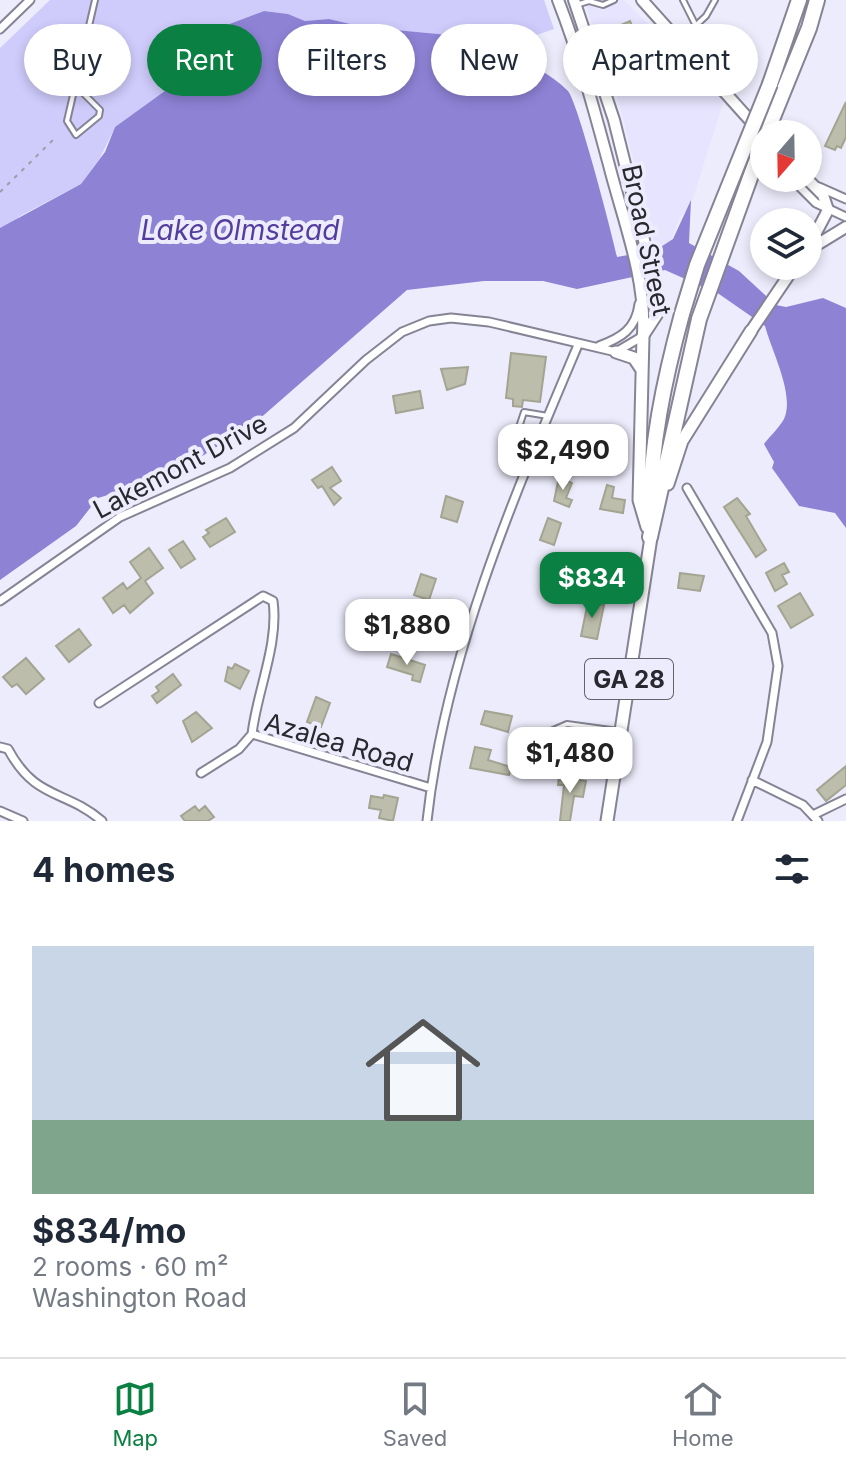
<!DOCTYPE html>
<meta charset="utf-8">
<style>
:root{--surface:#fff;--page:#f2f2f3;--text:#1f2937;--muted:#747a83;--line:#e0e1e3;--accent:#0b8043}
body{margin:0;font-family:Inter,sans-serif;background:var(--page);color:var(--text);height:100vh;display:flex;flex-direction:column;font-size:30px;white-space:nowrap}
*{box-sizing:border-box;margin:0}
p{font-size:26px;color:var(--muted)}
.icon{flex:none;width:44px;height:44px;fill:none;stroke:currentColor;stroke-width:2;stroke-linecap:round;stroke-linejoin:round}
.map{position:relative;height:821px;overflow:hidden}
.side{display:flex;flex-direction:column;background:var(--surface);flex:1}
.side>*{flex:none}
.top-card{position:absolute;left:24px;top:24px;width:798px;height:72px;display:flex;gap:16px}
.needle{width:52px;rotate:200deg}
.fabs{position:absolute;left:750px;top:120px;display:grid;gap:16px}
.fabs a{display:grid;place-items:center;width:72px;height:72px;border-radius:50%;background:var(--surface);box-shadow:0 4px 12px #0003;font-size:40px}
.price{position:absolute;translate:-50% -68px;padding:0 18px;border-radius:16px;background:#fff;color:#222;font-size:26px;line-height:52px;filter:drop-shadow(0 2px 4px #0008)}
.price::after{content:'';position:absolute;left:50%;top:48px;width:24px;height:18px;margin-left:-12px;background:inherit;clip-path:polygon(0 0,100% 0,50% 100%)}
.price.selected{background:var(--accent);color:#fff}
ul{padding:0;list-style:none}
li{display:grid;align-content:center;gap:16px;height:424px;padding:0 32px}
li+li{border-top:2px solid var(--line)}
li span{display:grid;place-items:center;height:248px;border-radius:0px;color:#555}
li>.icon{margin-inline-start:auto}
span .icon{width:144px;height:144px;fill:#fffc;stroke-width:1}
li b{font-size:34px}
h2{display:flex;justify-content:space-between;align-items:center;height:96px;padding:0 32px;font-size:34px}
.chip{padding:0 28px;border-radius:36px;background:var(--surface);box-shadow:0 4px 12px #0003;font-size:28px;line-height:72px}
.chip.selected{background:var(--accent);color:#fff}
.tabs{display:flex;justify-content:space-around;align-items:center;height:112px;border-top:2px solid var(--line);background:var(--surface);font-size:22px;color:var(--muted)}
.tabs a{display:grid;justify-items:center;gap:4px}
.tabs .selected{color:var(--accent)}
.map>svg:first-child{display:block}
.built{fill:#e6e4fe}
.green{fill:#cfcbfb}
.water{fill:#8e82d5}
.building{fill:#bcbdaa;stroke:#a3a492;stroke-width:2}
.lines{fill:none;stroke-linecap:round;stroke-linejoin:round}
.service-casing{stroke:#858495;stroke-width:8}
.minor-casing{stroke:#858495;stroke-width:11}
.secondary-casing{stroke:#858495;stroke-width:14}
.primary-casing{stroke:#858495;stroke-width:15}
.motorway-casing{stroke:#858495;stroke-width:18}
.path{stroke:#9e9daa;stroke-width:2;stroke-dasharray:4 6;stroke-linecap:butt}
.service{stroke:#fff;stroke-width:4}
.minor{stroke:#fff;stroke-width:7}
.secondary{stroke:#fff;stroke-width:10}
.primary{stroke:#fff;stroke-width:11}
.motorway{stroke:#fff;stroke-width:14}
.motorway-bridge-casing{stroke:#858495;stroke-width:18;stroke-linecap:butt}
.motorway-bridge{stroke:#fff;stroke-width:14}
.labels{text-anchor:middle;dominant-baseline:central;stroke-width:8;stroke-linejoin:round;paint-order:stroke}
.shield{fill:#edecfc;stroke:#64636c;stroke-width:2}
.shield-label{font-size:24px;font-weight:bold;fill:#29282f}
.street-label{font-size:26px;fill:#29282f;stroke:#edecfc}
.water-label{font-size:28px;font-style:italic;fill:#543d9f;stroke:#edecfc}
</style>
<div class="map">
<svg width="846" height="821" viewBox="0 0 846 821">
<rect width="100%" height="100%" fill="#edecfc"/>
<path class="built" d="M584,0H624L724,100L691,204L680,217L671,240L656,250L619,103Z"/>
<path class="green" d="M50,0H544L554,29L525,39H492L362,27L329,19L305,21L288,14L264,11L224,26L198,67L115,127L100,158L81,184L20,216L0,234V48Z"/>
<path class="water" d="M264,11L288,14L305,21L329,19L363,27L492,39C514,60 546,68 568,91C578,103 612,234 617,257L656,250L673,239L691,200L689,243L739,271L776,305L786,307L823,298L846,308V528L835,513L799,506L772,468L774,462L764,444C770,436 779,428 784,419C795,395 772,352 765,326L719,294L665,270L577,289L543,281H484L407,290L257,421L171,476L98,498L76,526L0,580V228L81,184L105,152L115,127L198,67L205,51L224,26Z"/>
<path class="building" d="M630,21L637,38L615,48L607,31Z
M650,41L661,51L667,46L673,52L657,65L646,56L632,71L626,65Z
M846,102V137L841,148L837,146L835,150L825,146Z
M511,353L546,357L540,402L523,400L522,407L513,406V399L506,398Z
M468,367L465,384L447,390L441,369Z
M420,391L423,408L396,413L393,396Z
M564,436L581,443L577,454L569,451L563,467L550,462Z
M332,467L341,481L330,488L341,498L334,505L322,486L318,488L312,480Z
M559,477L572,483L566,498L572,500L569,507L554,501Z
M607,485L614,487L612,498L625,500L623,513L600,509Z
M446,496L463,502L457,522L441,517Z
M737,498L750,514L746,516L766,550L756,557L724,507Z
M226,518L235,532L210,547L203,537L209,533L206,530Z
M548,518L561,523L554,545L540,540Z
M183,541L195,559L181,568L169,550Z
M149,548L163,568L145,581L153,593L130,613L124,605L113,613L103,598L123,583L127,589L141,578L130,562Z
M784,563L789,572L782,575L787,584L775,591L766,573Z
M680,573L704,576L700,591L678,588Z
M421,574L436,579L429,600L414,595Z
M800,593L813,615L791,628L778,606Z
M588,602L604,605L597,639L581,636Z
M79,629L91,645L69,662L56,646Z
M391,654L425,665L420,682L412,680L413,675L387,667Z
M26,658L44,679L26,694L17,684L12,687L3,677Z
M235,664L249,671L240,689L225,681L228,667L232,669Z
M173,674L181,685L157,703L152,696L159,691L156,687Z
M316,697L330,703L321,727L307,722Z
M485,711L512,716L508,732L481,724Z
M196,712L212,728L192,742L183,721Z
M475,747L491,750L488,760L511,767L509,775L470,768Z
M846,766V785L826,801L817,790Z
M559,777L586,781L583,797L574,796L570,821H560L564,785H558Z
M384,795L398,798L393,821L379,818L381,810L369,808L371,796L383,798Z
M195,806L199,811L205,806L214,817L208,821H185L181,816Z"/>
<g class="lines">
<defs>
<path id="service" d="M683,0L695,24
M576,5L589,1L603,5L614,0
M680,40L706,16L715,0
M75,85L100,110L99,116L76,135L67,121L95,0
M514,442L524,412L548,416
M553,730L567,724L618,731
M533,765L612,776"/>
<path id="minor" d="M0,29L30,0
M791,178L816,203L846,217
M819,187L846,199
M599,346C621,338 636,329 639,304
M687,488L772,633L778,666L767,742L737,821
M0,601L120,517L230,468L294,428L366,360L402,332L429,321L451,318L489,322L616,352L643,336
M99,703L263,596L273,601C279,644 257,691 252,734
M0,747L8,749C36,801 65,789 102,821
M201,773L239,749L252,734L431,788
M752,780L803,805L818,821
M0,811L23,821
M813,815L846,799
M427,821C445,656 514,496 578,345"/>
<path id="secondary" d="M558,0C579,54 594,109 609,165C623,220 646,277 643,334
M574,0L614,120L656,288L658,313L643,336
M642,0L764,136
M806,178L823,195L828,210L808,248
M810,249L846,227
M751,331L795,266"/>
<path id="primary" d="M643,336L639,500L647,527
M616,352L634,358L642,370
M668,484L682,441L751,331
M607,821L652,531"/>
<path id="motorway" d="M770,84L799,0
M766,134L809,28L817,0
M650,515C650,447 664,380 682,314
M650,537L699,319L764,139"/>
</defs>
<use href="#service" class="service-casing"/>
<use href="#minor" class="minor-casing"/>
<use href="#secondary" class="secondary-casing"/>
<use href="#primary" class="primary-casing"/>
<use href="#motorway" class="motorway-casing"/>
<path class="path" d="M0,192L57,136"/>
<use href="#service" class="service"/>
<use href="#minor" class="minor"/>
<use href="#secondary" class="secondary"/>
<use href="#primary" class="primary"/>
<use href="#motorway" class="motorway"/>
<defs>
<path id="motorway-bridge" d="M682,314L697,265L770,84"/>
</defs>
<use href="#motorway-bridge" class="motorway-bridge-casing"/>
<use href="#motorway-bridge" class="motorway-bridge"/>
</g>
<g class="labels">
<rect class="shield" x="585" y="659" width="88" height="40" rx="6"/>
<g class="shield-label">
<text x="629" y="679">GA 28</text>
</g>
<g class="street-label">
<text transform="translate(647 240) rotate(78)">Broad Street</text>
<text transform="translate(180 466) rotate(-28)">Lakemont Drive</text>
<text transform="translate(339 742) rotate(16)">Azalea Road</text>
</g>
<g class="water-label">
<text x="240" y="230">Lake Olmstead</text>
</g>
</g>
</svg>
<div class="fabs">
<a><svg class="needle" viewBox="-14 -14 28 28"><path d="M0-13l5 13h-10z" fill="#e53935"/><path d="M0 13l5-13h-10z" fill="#747a83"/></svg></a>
<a><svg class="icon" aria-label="layers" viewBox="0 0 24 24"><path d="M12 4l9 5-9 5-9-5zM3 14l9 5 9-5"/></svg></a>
</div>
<b class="price" style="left:563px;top:492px">$2,490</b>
<b class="price selected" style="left:592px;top:620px">$834</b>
<b class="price" style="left:407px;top:667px">$1,880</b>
<b class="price" style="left:570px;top:795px">$1,480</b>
<div class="top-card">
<a class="chip">Buy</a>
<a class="chip selected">Rent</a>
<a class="chip">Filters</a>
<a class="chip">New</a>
<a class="chip">Apartment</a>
</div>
</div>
<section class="side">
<h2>4 homes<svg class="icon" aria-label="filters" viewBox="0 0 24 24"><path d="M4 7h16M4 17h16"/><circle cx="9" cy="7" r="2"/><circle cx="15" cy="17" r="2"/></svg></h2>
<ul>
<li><span style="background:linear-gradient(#c9d6e8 70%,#7fa58c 0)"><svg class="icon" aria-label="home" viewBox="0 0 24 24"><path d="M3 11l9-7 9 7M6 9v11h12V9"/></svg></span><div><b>$834/mo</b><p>2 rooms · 60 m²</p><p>Washington Road</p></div></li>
</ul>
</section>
<nav class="tabs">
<a class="selected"><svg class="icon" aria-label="map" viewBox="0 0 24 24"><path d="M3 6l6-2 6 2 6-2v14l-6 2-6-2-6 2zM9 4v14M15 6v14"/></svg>Map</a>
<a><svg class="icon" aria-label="saved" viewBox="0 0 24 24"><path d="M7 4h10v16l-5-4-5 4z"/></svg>Saved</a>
<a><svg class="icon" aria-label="home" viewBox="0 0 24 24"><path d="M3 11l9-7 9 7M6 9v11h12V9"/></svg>Home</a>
</nav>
